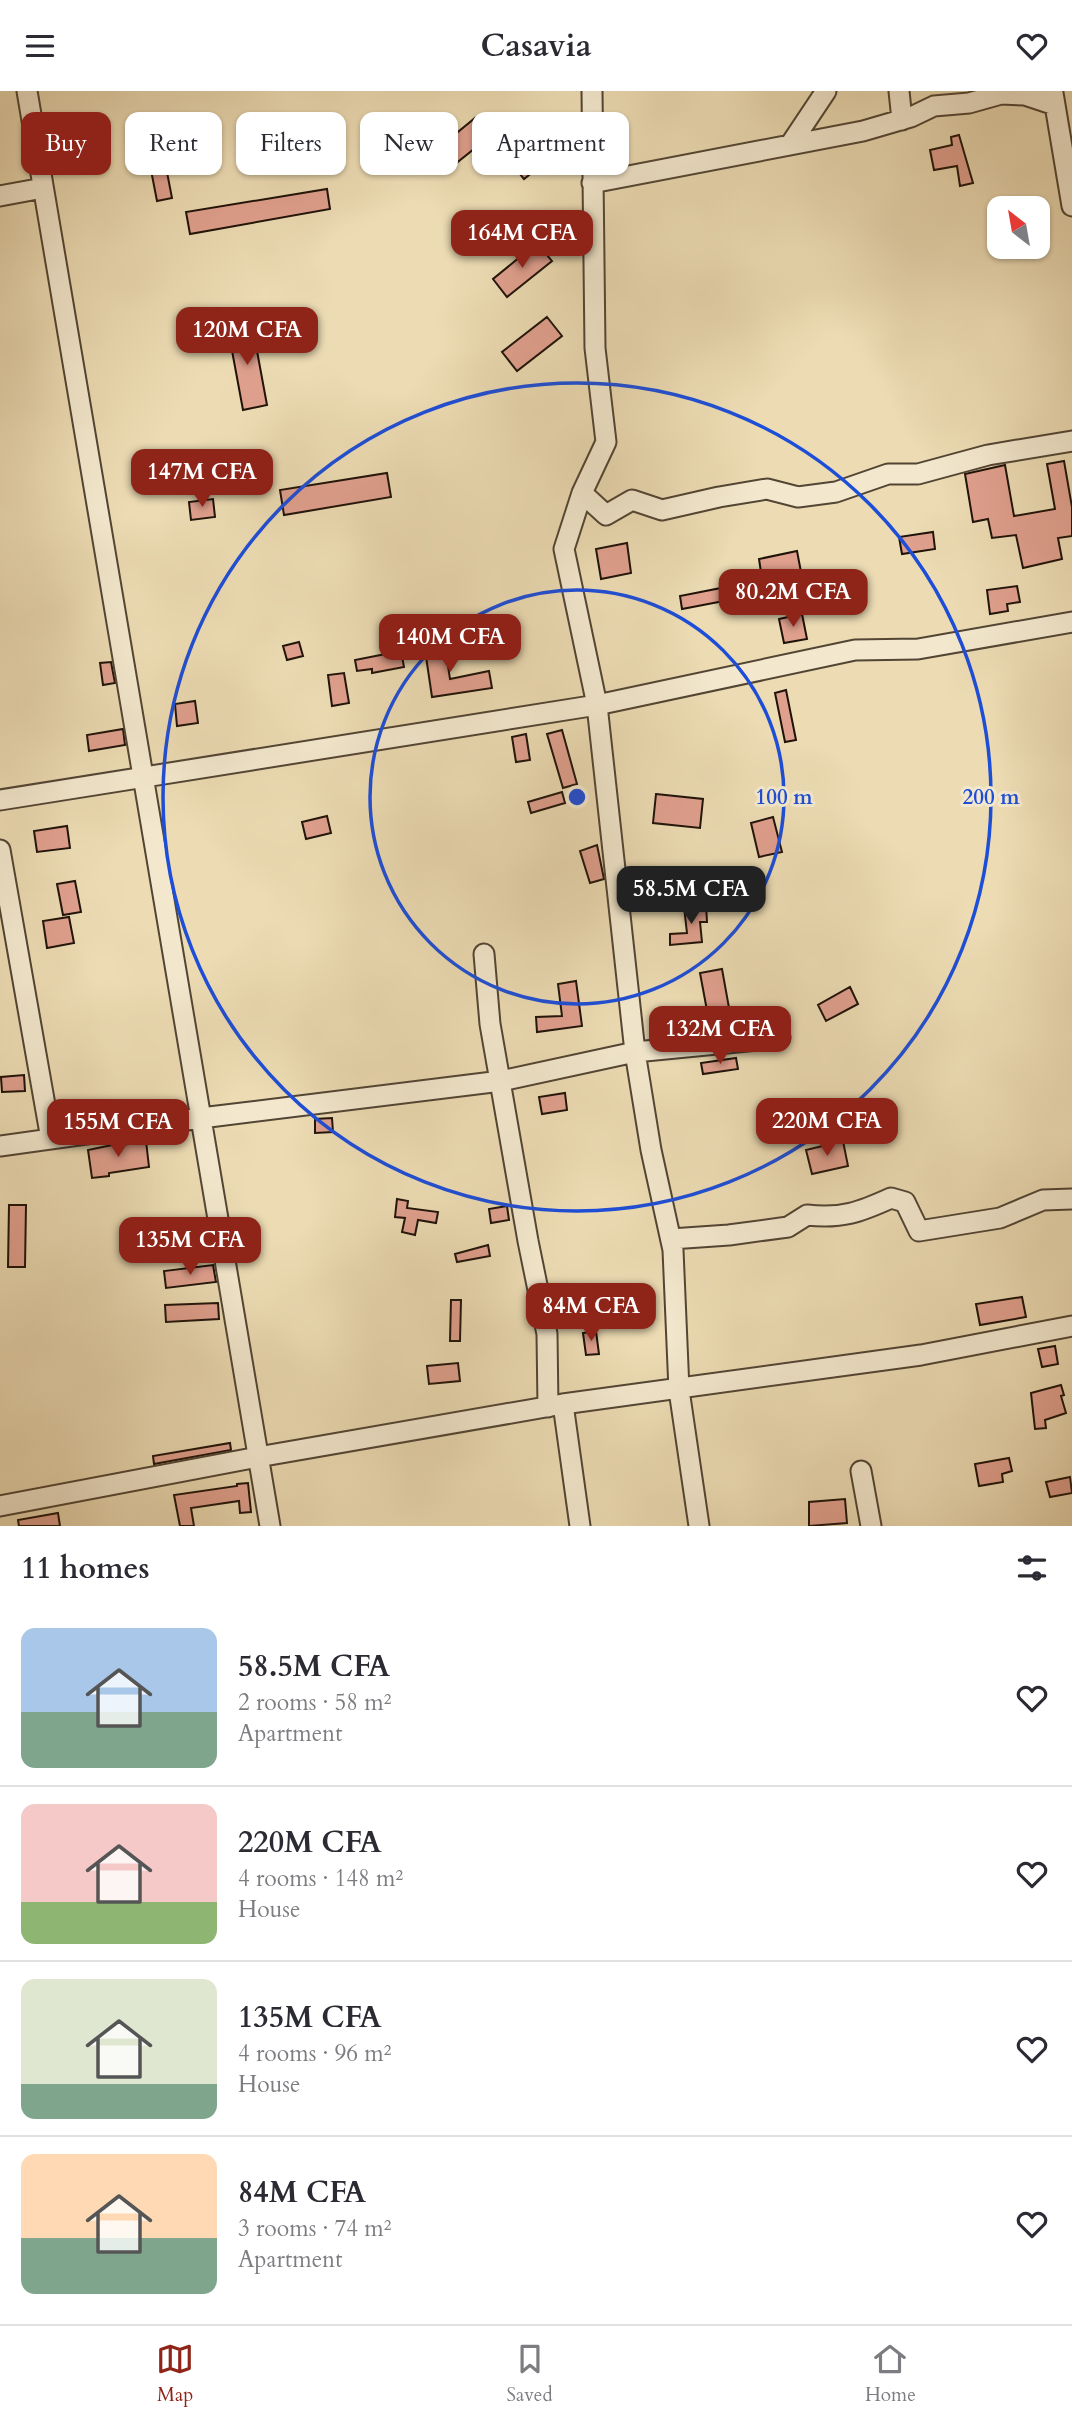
<!DOCTYPE html>
<meta charset="utf-8">
<style>
:root{--surface:#fff;--page:#f7f7f7;--text:#2b2b33;--muted:#7c7c81;--line:#e1e1e2;--accent:#8f2418}
body{margin:0;font-family:Cardo,serif;background:var(--page);color:var(--text);height:100vh;display:flex;flex-direction:column;font-size:26px;white-space:nowrap}
*{box-sizing:border-box;margin:0}
p{font-size:23px;color:var(--muted)}
.icon{flex:none;width:38px;height:38px;fill:none;stroke:currentColor;stroke-width:2;stroke-linecap:round;stroke-linejoin:round}
.map{position:relative;height:1435px;overflow:hidden}
.sheet{display:flex;flex-direction:column;background:var(--surface);flex:1}
.sheet>*{flex:none}
.top-card{position:absolute;left:21px;top:21px;width:700px;height:63px;display:flex;gap:14px}
.needle{width:46px;rotate:329deg}
.fabs{position:absolute;left:987px;top:105px;display:grid;gap:14px}
.fabs a{display:grid;place-items:center;width:63px;height:63px;border-radius:14px;background:var(--surface);box-shadow:0 2px 5px #0004;font-size:35px}
.price{position:absolute;translate:-50% -60px;padding:0 16px;border-radius:14px;background:var(--accent);color:#fff;font-size:23px;line-height:46px;filter:drop-shadow(0 2px 4px #0008)}
.price::after{content:'';position:absolute;left:50%;top:42px;width:21px;height:16px;margin-left:-10px;background:inherit;clip-path:polygon(0 0,100% 0,50% 100%)}
.price.current{background:#222;color:#fff}
ul{padding:0;list-style:none}
li{display:flex;align-items:center;gap:21px;height:175px;padding:0 21px}
li+li{border-top:2px solid var(--line)}
li span{display:grid;place-items:center;flex:none;width:196px;height:140px;border-radius:14px;color:#555}
li>.icon{margin-inline-start:auto}
span .icon{width:84px;height:84px;fill:#fffc;stroke-width:1}
li b{font-size:30px}
h2{display:flex;justify-content:space-between;align-items:center;height:84px;padding:0 21px;font-size:30px}
.chip{padding:0 24px;border-radius:14px;background:var(--surface);box-shadow:0 2px 5px #0004;font-size:24px;line-height:63px}
.chip.current{background:var(--accent);color:#fff}
header{display:flex;justify-content:space-between;align-items:center;height:91px;padding:0 21px;background:var(--surface);font-size:32px;font-weight:800}
.dock{display:flex;justify-content:space-around;align-items:center;height:98px;border-top:2px solid var(--line);background:var(--surface);font-size:19px;color:var(--muted)}
.dock a{display:grid;justify-items:center;gap:4px}
.dock .current{color:var(--accent)}
.map>svg:first-child{display:block}
.building{fill:#e0a08e;stroke:#1f1309;stroke-width:2}
.lines{fill:none;stroke-linecap:round;stroke-linejoin:round}
.minor-casing{stroke:#524534;stroke-width:23}
.minor{stroke:#f3e8ce;stroke-width:19}
.ring{fill:none;stroke:#1d4ed8;stroke-width:3.5}
.centre{fill:#1d4ed8;stroke:#f3e8ce;stroke-width:3.5}
.ring-label{font-size:21px;text-anchor:middle;font-weight:bold;fill:#1d4ed8;stroke:#f3e8ce;stroke-width:6;stroke-linejoin:round;paint-order:stroke}
</style>
<header><svg class="icon" aria-label="menu" viewBox="0 0 24 24"><path d="M4 6h16M4 12h16M4 18h16"/></svg>Casavia<svg class="icon" aria-label="heart" viewBox="0 0 24 24"><path d="M12 20l-8-8c-3-5 5-10 8-4 3-6 11-1 8 4z"/></svg></header>
<div class="map">
<svg width="1072" height="1435" viewBox="0 0 1072 1435">
<rect width="100%" height="100%" fill="#ecdbb3"/>
<filter id="stains"><feTurbulence type="fractalNoise" baseFrequency=".00286" numOctaves="4"/><feColorMatrix values="0 0 0 0 .2 0 0 0 0 .09 0 0 0 0 .02 0 0 0 .5 -.17"/></filter>
<radialGradient id="worn" r=".72"><stop offset=".6" stop-color="#630" stop-opacity="0"/><stop offset="1" stop-color="#630" stop-opacity=".3"/></radialGradient>
<path class="building" d="M475,27L490,45L444,82L430,64Z
M554,32L569,52L524,88L508,68Z
M959,44L973,92L960,95L957,75L934,79L930,59L952,54L951,46Z
M165,71L172,107L157,110L150,74Z
M327,98L330,118L190,143L186,121Z
M537,152L552,170L507,206L493,188Z
M547,226L562,245L517,280L502,261Z
M252,233L267,314L243,319L228,238Z
M1064,370L1072,416V445L1058,447L1062,468L1023,477L1016,444L992,447L988,428L973,431L965,383L1005,374L1014,425L1055,418L1047,373Z
M387,382L391,406L284,424L280,399Z
M213,408L215,426L191,429L189,411Z
M933,441L935,458L902,463L899,446Z
M627,452L631,482L601,488L596,458Z
M797,460L801,481L762,488L759,468Z
M1017,495L1020,511L1007,513L1008,520L990,523L987,499Z
M721,497L724,510L682,518L680,505Z
M802,523L807,548L784,552L779,528Z
M444,549L450,588L489,580L492,597L432,606L424,552Z
M299,551L303,565L287,569L283,555Z
M401,560L404,576L372,582V578L357,580L355,569Z
M111,571L115,592L103,594L100,572Z
M344,582L349,612L332,615L328,584Z
M786,599L796,649L785,651L775,602Z
M195,610L198,632L177,635L175,613Z
M123,638L125,654L89,660L87,644Z
M562,639L577,693L563,697L547,643Z
M526,643L530,669L516,671L512,646Z
M562,701L565,712L531,722L528,711Z
M656,703L703,708L700,737L653,732Z
M327,725L331,742L306,748L302,731Z
M773,726L782,761L759,766L751,732Z
M67,735L70,757L37,761L34,740Z
M597,754L604,788L590,792L580,760Z
M75,790L81,821L63,824L57,793Z
M706,814L707,831H700L702,851L670,854V843L687,842L684,816Z
M69,826L74,852L47,857L43,830Z
M722,878L733,939L711,941L700,882Z
M576,890L582,935L537,941L536,926L562,925L558,893Z
M850,896L858,913L826,930L818,914Z
M736,967L738,978L703,983L701,972Z
M24,984L25,1000L2,1001L1,986Z
M565,1002L567,1019L542,1023L539,1006Z
M332,1027L333,1041L315,1042V1028Z
M146,1050L149,1076L116,1081L109,1082V1085L92,1087L88,1059L122,1052L123,1054Z
M843,1050L848,1075L812,1083L806,1059Z
M397,1108L408,1110L407,1117L438,1121L436,1132L418,1129L415,1144L402,1141L405,1127L395,1126Z
M9,1114H26L25,1176H8Z
M507,1115L509,1129L491,1132L489,1118Z
M488,1154L490,1165L457,1171L455,1163Z
M213,1174L216,1191L166,1197L164,1180Z
M1022,1206L1026,1226L980,1234L976,1213Z
M451,1209H461L460,1250H450Z
M218,1212L219,1228L166,1231L165,1214Z
M596,1240L599,1263L586,1264L583,1242Z
M1055,1255L1058,1273L1042,1276L1038,1258Z
M458,1272L460,1290L429,1293L427,1275Z
M1061,1294L1064,1304L1061,1305L1066,1322L1045,1329L1046,1337L1035,1338L1031,1302Z
M230,1352L231,1359L154,1373L153,1365Z
M1009,1367L1012,1380L1002,1383L1003,1391L979,1395L975,1373Z
M1070,1386L1072,1402L1050,1406L1046,1391Z
M248,1392L251,1421L240,1422L239,1410L191,1417L194,1435H180L174,1404L237,1395V1393Z
M845,1408L847,1432L809,1435V1411Z
M58,1422L60,1435H19L18,1429Z"/>
<g class="lines">
<defs>
<path id="minor" d="M27,0L270,1435
M592,0L595,257L606,351L582,402L564,458L597,614L635,961L651,1059L673,1159L679,1299L699,1435
M899,0L902,29
M1053,2L1072,115
M790,54L826,0
M592,92L863,40L911,26L934,15L969,12L1001,3L1025,4L1055,14
M0,105L43,97
M582,402L606,424L632,409L662,419L719,406L767,398L798,406L836,401L888,383H918L988,364L1072,350
M0,709L597,614L855,559L918,558L1072,531
M0,759L51,1048
M484,863L490,933L528,1150L547,1243L548,1316
M0,1055L201,1027L501,990L635,961L780,947
M671,1148L729,1144L788,1136L807,1124C842,1128 860,1121 891,1107L905,1111L919,1140L1000,1127L1043,1109L1072,1108
M563,1313L580,1435
M861,1380L871,1435
M0,1415L258,1366L563,1313L921,1264L1072,1235"/>
</defs>
<use href="#minor" class="minor-casing"/>
<use href="#minor" class="minor"/>
</g>
<g class="ring">
<circle cx="577" cy="706" r="207"/>
<circle cx="577" cy="706" r="414"/>
</g>
<circle cx="577" cy="706" r="10" class="centre"/>
<g class="ring-label">
<text x="784" y="713">100 m</text>
<text x="991" y="713">200 m</text>
</g>
<rect width="100%" height="100%" filter="url(#stains)"/>
<rect width="100%" height="100%" fill="url(#worn)"/>
</svg>
<div class="fabs">
<a><svg class="needle" viewBox="-14 -14 28 28"><path d="M0-13l5 13h-10z" fill="#e53935"/><path d="M0 13l5-13h-10z" fill="#7c7c81"/></svg></a>
</div>
<b class="price" style="left:522px;top:179px">164M CFA</b>
<b class="price" style="left:247px;top:276px">120M CFA</b>
<b class="price" style="left:202px;top:418px">147M CFA</b>
<b class="price" style="left:793px;top:538px">80.2M CFA</b>
<b class="price" style="left:450px;top:583px">140M CFA</b>
<b class="price current" style="left:691px;top:835px">58.5M CFA</b>
<b class="price" style="left:720px;top:975px">132M CFA</b>
<b class="price" style="left:827px;top:1067px">220M CFA</b>
<b class="price" style="left:118px;top:1068px">155M CFA</b>
<b class="price" style="left:190px;top:1186px">135M CFA</b>
<b class="price" style="left:591px;top:1252px">84M CFA</b>
<div class="top-card">
<a class="chip current">Buy</a>
<a class="chip">Rent</a>
<a class="chip">Filters</a>
<a class="chip">New</a>
<a class="chip">Apartment</a>
</div>
</div>
<section class="sheet">
<h2>11 homes<svg class="icon" aria-label="filters" viewBox="0 0 24 24"><path d="M4 7h16M4 17h16"/><circle cx="9" cy="7" r="2"/><circle cx="15" cy="17" r="2"/></svg></h2>
<ul>
<li><span style="background:linear-gradient(#a9c7e8 60%,#7fa58c 0)"><svg class="icon" aria-label="home" viewBox="0 0 24 24"><path d="M3 11l9-7 9 7M6 9v11h12V9"/></svg></span><div><b>58.5M CFA</b><p>2 rooms · 58 m²</p><p>Apartment</p></div><svg class="icon" aria-label="heart" viewBox="0 0 24 24"><path d="M12 20l-8-8c-3-5 5-10 8-4 3-6 11-1 8 4z"/></svg></li>
<li><span style="background:linear-gradient(#f6c9c9 70%,#8fb573 0)"><svg class="icon" aria-label="home" viewBox="0 0 24 24"><path d="M3 11l9-7 9 7M6 9v11h12V9"/></svg></span><div><b>220M CFA</b><p>4 rooms · 148 m²</p><p>House</p></div><svg class="icon" aria-label="heart" viewBox="0 0 24 24"><path d="M12 20l-8-8c-3-5 5-10 8-4 3-6 11-1 8 4z"/></svg></li>
<li><span style="background:linear-gradient(#dfe7d0 75%,#7fa58c 0)"><svg class="icon" aria-label="home" viewBox="0 0 24 24"><path d="M3 11l9-7 9 7M6 9v11h12V9"/></svg></span><div><b>135M CFA</b><p>4 rooms · 96 m²</p><p>House</p></div><svg class="icon" aria-label="heart" viewBox="0 0 24 24"><path d="M12 20l-8-8c-3-5 5-10 8-4 3-6 11-1 8 4z"/></svg></li>
<li><span style="background:linear-gradient(#ffd9b3 60%,#7fa58c 0)"><svg class="icon" aria-label="home" viewBox="0 0 24 24"><path d="M3 11l9-7 9 7M6 9v11h12V9"/></svg></span><div><b>84M CFA</b><p>3 rooms · 74 m²</p><p>Apartment</p></div><svg class="icon" aria-label="heart" viewBox="0 0 24 24"><path d="M12 20l-8-8c-3-5 5-10 8-4 3-6 11-1 8 4z"/></svg></li>
</ul>
</section>
<nav class="dock">
<a class="current"><svg class="icon" aria-label="map" viewBox="0 0 24 24"><path d="M3 6l6-2 6 2 6-2v14l-6 2-6-2-6 2zM9 4v14M15 6v14"/></svg>Map</a>
<a><svg class="icon" aria-label="saved" viewBox="0 0 24 24"><path d="M7 4h10v16l-5-4-5 4z"/></svg>Saved</a>
<a><svg class="icon" aria-label="home" viewBox="0 0 24 24"><path d="M3 11l9-7 9 7M6 9v11h12V9"/></svg>Home</a>
</nav>
